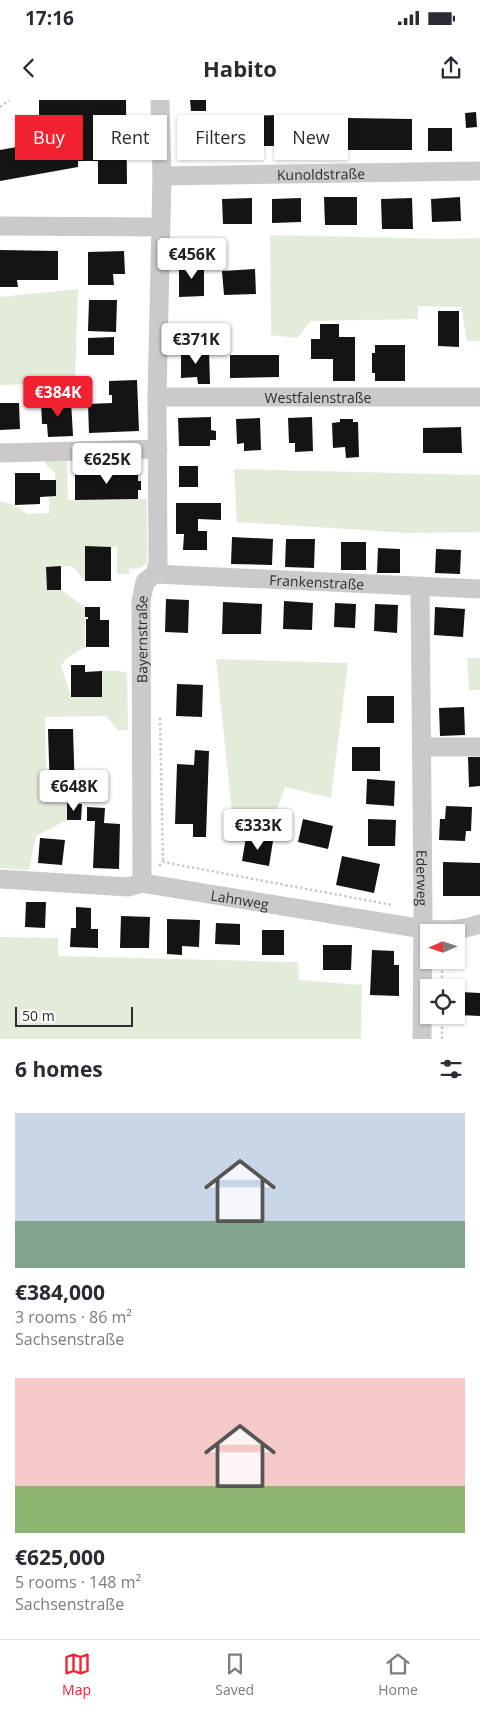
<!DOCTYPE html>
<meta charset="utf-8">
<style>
:root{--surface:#fff;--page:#f2f2f3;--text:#2b2b33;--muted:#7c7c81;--line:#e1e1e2;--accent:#f22230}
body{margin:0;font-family:"Open Sans",sans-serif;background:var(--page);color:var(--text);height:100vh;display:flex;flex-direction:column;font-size:19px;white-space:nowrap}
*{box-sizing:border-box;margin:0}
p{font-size:16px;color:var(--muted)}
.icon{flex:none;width:28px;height:28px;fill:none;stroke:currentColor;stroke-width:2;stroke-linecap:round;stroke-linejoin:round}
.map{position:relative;height:939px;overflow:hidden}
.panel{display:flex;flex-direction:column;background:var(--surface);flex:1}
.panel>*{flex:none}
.top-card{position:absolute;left:15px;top:15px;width:450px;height:45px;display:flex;gap:10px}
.needle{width:32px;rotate:267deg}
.buttons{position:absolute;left:420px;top:824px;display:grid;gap:10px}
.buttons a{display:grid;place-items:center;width:45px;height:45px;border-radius:0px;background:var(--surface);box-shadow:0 1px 4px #0004;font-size:25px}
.scale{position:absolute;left:15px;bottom:12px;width:118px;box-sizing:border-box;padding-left:5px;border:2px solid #2d2d2d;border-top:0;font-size:14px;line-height:18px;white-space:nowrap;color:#2d2d2d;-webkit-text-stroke:4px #fff;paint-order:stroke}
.price{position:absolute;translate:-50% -42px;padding:0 11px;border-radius:5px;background:#fff;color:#222;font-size:16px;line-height:32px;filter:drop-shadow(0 1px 2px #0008)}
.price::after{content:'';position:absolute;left:50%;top:30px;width:15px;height:11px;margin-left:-8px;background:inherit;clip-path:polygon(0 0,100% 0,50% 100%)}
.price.selected{background:var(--accent);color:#fff}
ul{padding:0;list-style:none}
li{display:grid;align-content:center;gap:10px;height:265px;padding:0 15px}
li span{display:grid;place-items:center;height:155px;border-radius:0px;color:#555}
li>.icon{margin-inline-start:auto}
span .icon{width:90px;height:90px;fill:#fffc;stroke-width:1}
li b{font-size:21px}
h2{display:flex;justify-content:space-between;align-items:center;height:60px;padding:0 15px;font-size:21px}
.pill{padding:0 18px;border-radius:0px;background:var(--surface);box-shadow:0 1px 4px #0004;font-size:18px;line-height:45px}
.pill.selected{background:var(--accent);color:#fff}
.status{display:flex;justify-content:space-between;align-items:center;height:35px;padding:0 25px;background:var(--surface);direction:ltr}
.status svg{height:14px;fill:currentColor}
header{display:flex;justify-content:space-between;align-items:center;height:65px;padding:0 15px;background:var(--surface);font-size:22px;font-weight:700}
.tab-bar{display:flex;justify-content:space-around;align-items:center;height:70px;border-top:1px solid var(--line);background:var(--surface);font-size:14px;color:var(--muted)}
.tab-bar a{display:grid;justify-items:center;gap:2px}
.tab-bar .selected{color:var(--accent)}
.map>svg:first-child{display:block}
.green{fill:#e3ecd9}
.building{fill:#141414}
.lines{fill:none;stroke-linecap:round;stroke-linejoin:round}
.path{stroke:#cacaca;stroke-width:2.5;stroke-dasharray:2.5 2.5;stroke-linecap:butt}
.minor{stroke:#cacaca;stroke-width:19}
.labels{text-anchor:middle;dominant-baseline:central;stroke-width:5;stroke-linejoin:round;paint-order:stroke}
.street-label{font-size:14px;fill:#2d2d2d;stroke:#fff}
</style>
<div class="status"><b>17:16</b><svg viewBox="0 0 49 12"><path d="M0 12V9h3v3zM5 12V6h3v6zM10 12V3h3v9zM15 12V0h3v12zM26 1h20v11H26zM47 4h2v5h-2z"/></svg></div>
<header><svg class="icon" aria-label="back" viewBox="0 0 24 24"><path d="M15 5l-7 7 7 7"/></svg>Habito<svg class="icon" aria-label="share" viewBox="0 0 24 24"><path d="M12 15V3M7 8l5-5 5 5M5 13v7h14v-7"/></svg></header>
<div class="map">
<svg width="480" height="939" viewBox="0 0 480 939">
<rect width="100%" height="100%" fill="#fff"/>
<path class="green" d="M270,135L445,139L480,138V241H467L461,207L418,206V219L311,221L297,238L271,235Z
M78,189L75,283L0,285V197Z
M140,360L141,381H138L137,371L75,372V361Z
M45,361H67L68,400L147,399V463L140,468L129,469V474H117V447H85V481L72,466L46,467L47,490H61L85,507V547L66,559L61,566L71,596H102V571H119L127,573L128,630H118L106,616L45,617L47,702L67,703V720L36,736L29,770L0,768V401L15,405L27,414L49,413V396H56L55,373L47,366Z
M234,369L480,375V432L408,433L237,422Z
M467,558H480V590H469Z
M216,559L348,563L331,698L285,687L274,718L232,712Z
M0,837L58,838V856L298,862L299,880L362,885L361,939H0Z"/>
<path class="building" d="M39,0H126L127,84H98V61H78V67L0,81V50L33,44V34H39Z
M190,0H206V11H191Z
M476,12L477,27L466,28L465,13Z
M279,15V46H247L246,16Z
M303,15L325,16V50H303Z
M226,18L227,49L188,50L187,19Z
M348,18L412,19V50H348Z
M428,28H452V51H428Z
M324,97H357V125H325Z
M460,97L461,121L432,122L431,99Z
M252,98V124H223L222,99Z
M301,98V122L272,123V99Z
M412,98L413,129H382L381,99Z
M0,150L58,151V180H17L18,187H0Z
M124,151L125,174H113L114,185H88V152Z
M204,162V196L179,197V163Z
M255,169L256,194L224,195L222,171Z
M89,200H117L116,232L88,231Z
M438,211H459V247L438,246Z
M320,224H339V237H355V281H333V259H311V239H320Z
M114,237V255H88V238Z
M375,245H405V281H375V273H372V253H375Z
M181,249H209L210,284H198L197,277L181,278Z
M230,255H279V277L230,278Z
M137,280L139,331L89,333L88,304L112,303V295H109V281Z
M71,301L73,336L48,337L47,324H42L41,302Z
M0,303H19L20,329L0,330Z
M211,317V330L216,331V340H210V346H179L178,318Z
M312,317L313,351L295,352V343H289L288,318Z
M260,318L261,350L244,351V343L237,344L236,319Z
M340,319H353V322H358L359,357L346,358L345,347L333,348L332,323L340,322Z
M461,327L462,353H423V328Z
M179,366H198V387H179Z
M106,371H138V381H141V390H138V399L75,400V372Z
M15,373H40V380H56V396L40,397V404L15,405Z
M176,403H221V420L198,419V431H207V450H183L184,434H176Z
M232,437L273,439L272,465L231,464Z
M286,439H315L314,468L285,467Z
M341,442H366V470H341Z
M85,446L111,447V481H85Z
M378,448L400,449V473H377Z
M436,449L461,450L460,474L435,473Z
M61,466V490H47L46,467Z
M166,499L189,500L188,533L165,532Z
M284,501L313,503L312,530L283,529Z
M223,502L262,504L261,534H222Z
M335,503L356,504L355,528L334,527Z
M375,504L398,505L397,533L374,531Z
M85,507H100V520H109V547H86V519H88V517H85Z
M435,507L465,509L463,537L434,535Z
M71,565H85V572L102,571V597H71Z
M177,584L203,585L202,617L176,616Z
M367,596H394V623H367Z
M464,607L465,635L440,636L439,608Z
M48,629H73L75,693L50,694Z
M352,647H380V671H352Z
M195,650L209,651L206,737H193V724H175L177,664L194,665Z
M468,657H480V686L469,687Z
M367,679L395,681L394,706L366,704Z
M67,703L82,704L81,720H67Z
M446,706L472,707L471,731H466L465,741L439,740L440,719H445Z
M87,707L105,708L104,723L120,724L119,769L93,768L95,721H87Z
M303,719L333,726L328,749L298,742Z
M368,719L396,720L395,746H368Z
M246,737L273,741L269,766L242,761Z
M40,738L65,740L62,765L38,763Z
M342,756L380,764L374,793L336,785Z
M443,762L480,763V796H443Z
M26,802H46L45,828L25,827Z
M76,807L91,808V829H98V848L70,847L71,828H76Z
M121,816L150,817L149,848H120Z
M167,819L200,820L199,847L182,846V855L167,854Z
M216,823L240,824V845L215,844Z
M262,830H284V855H262Z
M323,845H352L351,870H323Z
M372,850L394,851V865H399V896L370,895Z
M460,892L480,893V916L459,915Z"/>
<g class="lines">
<path class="path" d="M0,7L9,0
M160,618L163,762
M159,766L163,762L392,805
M442,888V860
M442,939V915"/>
<g class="minor">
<path id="s1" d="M162,76L480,71"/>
<path d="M0,126L160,127"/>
<path id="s2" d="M157,297H480"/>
<path d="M0,353L158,349"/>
<path id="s3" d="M155,474L480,489"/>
<path id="s4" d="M420,486L423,811L422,939"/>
<path d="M422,647H480"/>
<path id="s5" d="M0,779L128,787L142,783L423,829C443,830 461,831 480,824"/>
<path id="s6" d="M142,783L141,501L145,482L155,474L158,463L157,297L162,76L160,0"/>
</g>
</g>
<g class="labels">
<g class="street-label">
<text stroke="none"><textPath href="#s1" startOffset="159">Kunoldstraße</textPath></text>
<text stroke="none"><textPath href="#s2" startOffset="161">Westfalenstraße</textPath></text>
<text stroke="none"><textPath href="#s3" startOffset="162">Frankenstraße</textPath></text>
<text stroke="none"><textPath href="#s6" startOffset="244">Bayernstraße</textPath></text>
<text stroke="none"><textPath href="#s4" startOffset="292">Ederweg</textPath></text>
<text stroke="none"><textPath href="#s5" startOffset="242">Lahnweg</textPath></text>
</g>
</g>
</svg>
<div class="buttons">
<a><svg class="needle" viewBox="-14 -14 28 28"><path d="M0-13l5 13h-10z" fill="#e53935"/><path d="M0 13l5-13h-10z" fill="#7c7c81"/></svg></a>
<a><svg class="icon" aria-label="locate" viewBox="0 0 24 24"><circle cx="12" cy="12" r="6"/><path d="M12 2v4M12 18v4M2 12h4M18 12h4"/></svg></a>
</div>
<div class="scale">50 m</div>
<b class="price" style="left:192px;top:180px">€456K</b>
<b class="price" style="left:196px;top:265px">€371K</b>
<b class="price selected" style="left:58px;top:318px">€384K</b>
<b class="price" style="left:107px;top:385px">€625K</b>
<b class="price" style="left:74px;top:712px">€648K</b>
<b class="price" style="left:258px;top:751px">€333K</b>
<div class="top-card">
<a class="pill selected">Buy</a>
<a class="pill">Rent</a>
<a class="pill">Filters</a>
<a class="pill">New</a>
</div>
</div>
<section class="panel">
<h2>6 homes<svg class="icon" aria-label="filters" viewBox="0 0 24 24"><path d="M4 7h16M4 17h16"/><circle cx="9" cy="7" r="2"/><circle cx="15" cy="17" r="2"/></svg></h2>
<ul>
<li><span style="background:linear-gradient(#c9d6e8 70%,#7fa58c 0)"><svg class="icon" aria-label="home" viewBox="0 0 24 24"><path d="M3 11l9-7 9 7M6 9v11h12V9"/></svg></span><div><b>€384,000</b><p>3 rooms · 86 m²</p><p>Sachsenstraße</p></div></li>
<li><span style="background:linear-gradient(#f6c9c9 70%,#8fb573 0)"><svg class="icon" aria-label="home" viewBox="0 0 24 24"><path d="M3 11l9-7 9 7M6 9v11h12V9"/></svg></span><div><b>€625,000</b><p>5 rooms · 148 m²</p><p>Sachsenstraße</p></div></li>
</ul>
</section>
<nav class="tab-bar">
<a class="selected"><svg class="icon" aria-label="map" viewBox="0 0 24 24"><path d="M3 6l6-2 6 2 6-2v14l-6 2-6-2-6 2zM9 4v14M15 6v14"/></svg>Map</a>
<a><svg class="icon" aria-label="saved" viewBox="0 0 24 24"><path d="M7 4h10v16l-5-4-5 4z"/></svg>Saved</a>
<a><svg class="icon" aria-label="home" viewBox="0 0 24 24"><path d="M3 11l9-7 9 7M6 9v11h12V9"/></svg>Home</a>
</nav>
